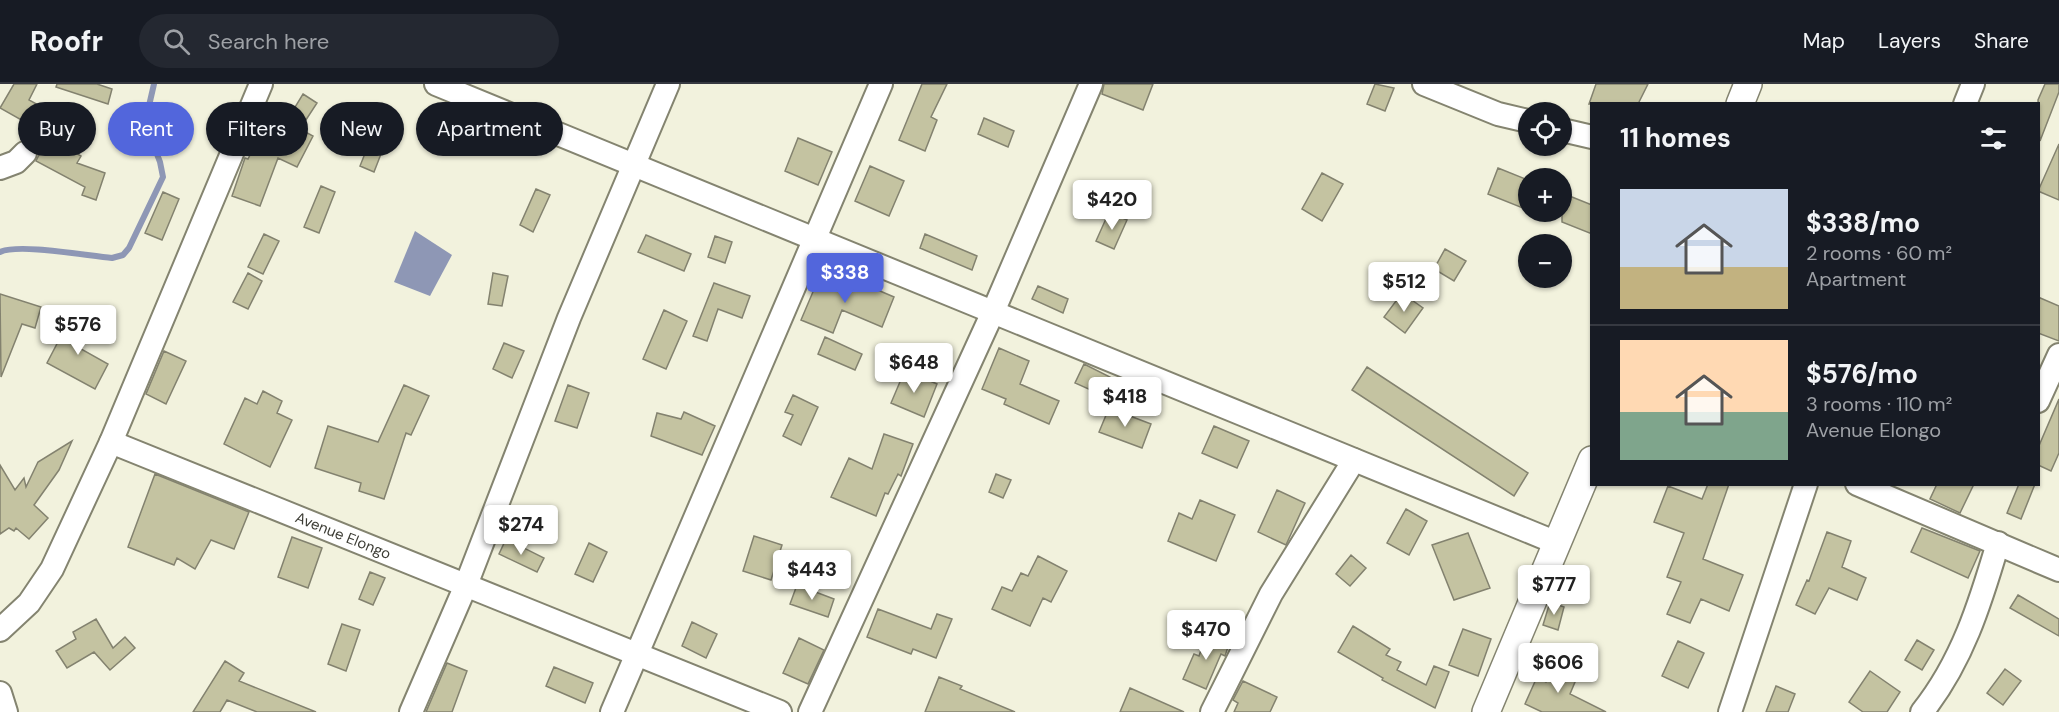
<!DOCTYPE html>
<meta charset="utf-8">
<style>
:root{--surface:#171b24;--page:#242831;--text:#f1f3f6;--muted:#9ea1a6;--line:#363941;--accent:#5266dc}
body{margin:0;font-family:"DM Sans",sans-serif;background:var(--page);color:var(--text);height:100vh;display:flex;flex-direction:column;font-size:22px;white-space:nowrap}
*{box-sizing:border-box;margin:0}
p{font-size:20px;color:var(--muted)}
.icon{flex:none;width:33px;height:33px;fill:none;stroke:currentColor;stroke-width:2;stroke-linecap:round;stroke-linejoin:round}
.map{position:relative;flex:1;overflow:hidden}
.sheet{position:absolute;left:1590px;top:18px;width:450px;height:384px;display:flex;flex-direction:column;background:var(--surface);border-radius:0px;box-shadow:0 2px 4px #0004}
.sheet>*{flex:none}
.guide{position:absolute;left:18px;top:18px;width:570px;height:54px;display:flex;gap:12px}
.buttons{position:absolute;left:1518px;top:18px;display:grid;gap:12px}
.buttons a{display:grid;place-items:center;width:54px;height:54px;border-radius:50%;background:var(--surface);box-shadow:0 2px 4px #0004;font-size:30px}
.price{position:absolute;translate:-50% -51px;padding:0 14px;border-radius:6px;background:#fff;color:#222;font-size:20px;line-height:39px;filter:drop-shadow(0 2px 3px #0008)}
.price::after{content:'';position:absolute;left:50%;top:36px;width:18px;height:14px;margin-left:-9px;background:inherit;clip-path:polygon(0 0,100% 0,50% 100%)}
.price.current{background:var(--accent);color:#fff}
ul{padding:0;list-style:none}
li{display:flex;align-items:center;gap:18px;height:150px;padding:0 30px}
li+li{border-top:2px solid var(--line)}
li span{display:grid;place-items:center;flex:none;width:168px;height:120px;border-radius:0px;color:#555}
li>.icon{margin-inline-start:auto}
span .icon{width:72px;height:72px;fill:#fffc;stroke-width:1}
li b{font-size:26px}
h2{display:flex;justify-content:space-between;align-items:center;height:72px;padding:0 30px;font-size:26px}
.tag{padding:0 21px;border-radius:27px;background:var(--surface);box-shadow:0 2px 4px #0004;font-size:21px;line-height:54px}
.tag.current{background:var(--accent);color:#fff}
header{display:flex;align-items:center;gap:36px;box-sizing:border-box;height:84px;padding:0 30px;background:var(--surface);border-bottom:2px solid var(--line)}
header strong{font-size:28px}
nav{display:flex;gap:33px;margin-inline-start:auto;font-size:21px}
.search{width:420px;height:54px;background:var(--page);display:flex;align-items:center;gap:15px;box-sizing:border-box;padding:0 21px;border-radius:33px;color:var(--muted);font-size:22px}
.map>svg:first-child{display:block}
.water{fill:#8e97b5}
.lines{fill:none;stroke-linecap:round;stroke-linejoin:round}
.stream{stroke:#8e97b5;stroke-width:6}
.building{fill:#c4c3a1;stroke:#83826f;stroke-width:1.5}
.minor-casing{stroke:#848470;stroke-width:26}
.tertiary-casing{stroke:#848470;stroke-width:30}
.minor{stroke:#fff;stroke-width:22}
.tertiary{stroke:#fff;stroke-width:27}
.labels{text-anchor:middle;dominant-baseline:central;stroke-width:4.5;stroke-linejoin:round;paint-order:stroke}
.street-label{font-size:15px;fill:#3b3b33;stroke:#fff}
</style>
<header>
<strong>Roofr</strong>
<div class="search"><svg class="icon" aria-label="search" viewBox="0 0 24 24"><circle cx="10" cy="10" r="6"/><path d="M15 15l6 6"/></svg>Search here</div>
<nav><a>Map</a><a>Layers</a><a>Share</a></nav>
</header>
<div class="map">
<svg width="2059" height="628" viewBox="0 0 2059 628">
<rect width="100%" height="100%" fill="#f2f2dd"/>
<path class="water" d="M415,147L452,171L430,212L394,198Z"/>
<g class="lines">
<path class="stream" d="M0,168C19,159 88,172 112,174L123,171L129,164L163,93L160,78L145,39L154,0"/>
</g>
<path class="building" d="M14,0H37L29,16L42,23L32,42L0,24Z
M57,0H97L112,5L108,20L56,3Z
M922,0H947L931,33L937,36L925,67L899,56Z
M1104,0H1153L1143,26L1102,10Z
M1375,0L1394,4L1385,27L1367,20Z
M1596,0H1648L1638,20H1589Z
M2045,0H2059V8L2040,57L2038,16Z
M303,10L317,19L300,45L313,52L297,83L278,74L260,122L232,112L245,74L248,75L270,30L286,38Z
M984,34L1014,47L1008,63L978,50Z
M372,52L386,57L374,88L360,82Z
M48,53L81,72L77,79L105,89L96,116L82,111L85,103L36,77Z
M798,54L832,68L818,101L785,87Z
M2059,60V116L2038,107Z
M870,82L904,97L889,132L855,117Z
M1498,84L1528,96V126L1488,110Z
M1322,89L1343,100L1322,137L1302,125Z
M321,102L335,108L319,149L304,143Z
M536,105L550,111L533,148L520,141Z
M163,108L179,115L162,156L145,149Z
M1562,109L1592,121V150L1562,138Z
M1109,128L1127,136L1114,165L1096,157Z
M264,150L279,157L263,190L248,183Z
M925,150L977,172L972,186L920,164Z
M646,151L691,170L684,187L638,168Z
M715,152L732,158L725,179L708,173Z
M1445,165L1466,177L1454,197L1434,185Z
M248,189L262,197L248,225L233,218Z
M493,189L508,192L502,222L488,220Z
M821,189L856,205L859,198L894,213L882,243L842,226L833,249L801,236Z
M714,199L750,212L742,234L718,225L707,257L693,252Z
M1038,202L1068,215L1063,229L1032,215Z
M1402,209L1423,224L1405,249L1384,233Z
M0,210L41,223L35,244L22,240L1,293Z
M2038,213L2059,222V257L2038,249Z
M664,226L687,237L666,285L643,275Z
M79,229L93,236L81,265L108,280L95,305L47,279L60,254L67,258Z
M825,253L862,270L855,286L818,270Z
M504,259L524,267L512,294L493,285Z
M999,264L1029,277L1020,300L1059,317L1049,340L1004,320L1006,315L982,305Z
M164,267L186,277L166,320L146,310Z
M1084,280L1110,293L1102,311L1075,299Z
M1367,283L1528,389L1514,412L1352,306Z
M905,286L937,300L924,333L891,319Z
M404,301L429,312L411,351L406,349L384,415L359,407L361,399L315,384L328,342L378,358Z
M568,301L589,309L577,344L555,337Z
M263,307L282,317L277,329L292,336L270,383L224,360L245,314L257,320Z
M793,311L818,323L801,361L783,352L793,331L785,328Z
M2059,315V369L2051,387L2038,381V364Z
M1109,324L1151,340L1142,364L1099,348Z
M684,328L715,342L702,371L651,352L657,329L681,335Z
M1214,342L1249,357L1237,384L1202,369Z
M884,350L913,360L901,392L898,390L888,410L885,409L876,432L831,413L849,374L872,385Z
M72,357L59,386L34,421L48,434L29,455L16,444L14,447L9,444L0,450V381L15,406L24,394L26,403L38,378Z
M155,390L249,428L234,465L211,456L195,485L177,474L174,481L128,463Z
M996,390L1011,396L1003,414L989,408Z
M1708,400H1729L1703,475L1743,491L1729,527L1701,515L1690,539L1667,530L1681,498L1667,493L1684,449L1654,438L1668,402L1702,415Z
M1937,400H1974L1960,429L1930,415Z
M2019,400H2035L2021,435L2007,429Z
M1277,406L1305,419L1286,461L1258,448Z
M1200,416L1235,431L1216,477L1168,457L1179,429L1192,435Z
M1406,425L1427,437L1409,471L1387,459Z
M1922,444L1980,467L1968,494L1911,468Z
M1827,448L1851,457L1842,483L1866,494L1857,516L1829,504L1815,530L1796,521L1807,496L1809,497Z
M1468,449L1490,504L1454,516L1432,461Z
M754,452L782,461L771,496L743,487Z
M292,453L322,464L308,504L278,493Z
M506,455L544,474L537,488L499,470Z
M589,459L607,468L593,498L575,490Z
M1351,471L1366,484L1350,502L1336,490Z
M1038,472L1067,487L1051,518L1043,514L1030,542L992,525L1002,503L1012,507L1021,489L1028,492Z
M370,488L385,494L373,521L359,515Z
M797,501L834,515L828,533L790,520Z
M2018,511L2059,535V552L2010,524Z
M1550,518L1564,523L1558,546L1543,541Z
M878,525L931,545L937,530L952,535L936,574L913,565L911,570L867,553Z
M96,535L113,564L125,553L135,564L110,586L94,568L67,584L56,567L76,555L73,548Z
M692,538L717,550L706,574L682,562Z
M342,540L360,546L346,587L328,580Z
M1353,542L1390,565L1386,571L1401,578L1397,586L1426,601L1434,582L1449,588L1435,624L1382,596L1383,594L1338,568Z
M1463,545L1491,555L1478,592L1449,581Z
M1207,548L1230,557L1225,572L1221,570L1206,605L1183,595L1194,570L1199,572Z
M799,554L824,566L808,600L783,589Z
M1917,556L1934,566L1922,586L1905,576Z
M1678,557L1704,569L1688,604L1662,592Z
M225,577L244,589L239,597L316,628H257L227,616L220,628H193Z
M1562,578L1575,584L1570,595L1575,598L1570,610L1606,628H1542L1525,620L1537,593L1546,598Z
M447,579L467,587L452,628H426Z
M554,583L593,599L585,619L546,602Z
M2005,585L2021,597L2003,621L1987,609Z
M1870,587L1900,608L1887,628H1863L1849,618Z
M939,593L962,602L960,605L1015,628H925Z
M1243,597L1277,613L1270,628H1234L1238,619L1233,616Z
M1776,602L1795,610L1788,628H1766Z
M1130,604L1184,628H1120Z"/>
<g class="lines">
<defs>
<g id="minor">
<path d="M436,0L1557,459"/>
<path d="M1424,0L1498,30L1528,37"/>
<path d="M1965,20L1973,0"/>
<path d="M1562,46L1592,53"/>
<path d="M0,84L16,78L25,69"/>
<path d="M2038,317L2059,271"/>
<path d="M111,358L261,0"/>
<path d="M1857,400L2059,486"/>
<path id="s1" d="M0,546L29,519L52,485L111,358L780,628"/>
<path d="M0,609L6,628"/>
<path d="M411,628L466,501L569,234L668,0"/>
<path d="M612,628L881,0"/>
<path d="M810,628L993,228L1091,0"/>
<path d="M1212,628L1271,510L1354,376"/>
<path d="M1730,628L1806,400"/>
<path d="M1922,628C1962,578 1980,520 1998,459"/>
</g>
<path id="tertiary" d="M1740,20L1748,0
M1486,628L1592,376"/>
</defs>
<use href="#minor" class="minor-casing"/>
<use href="#tertiary" class="tertiary-casing"/>
<use href="#minor" class="minor"/>
<use href="#tertiary" class="tertiary"/>
</g>
<g class="labels">
<g class="street-label">
<text stroke="none"><textPath href="#s1" startOffset="471">Avenue Elongo</textPath></text>
</g>
</g>
</svg>
<div class="buttons">
<a><svg class="icon" aria-label="locate" viewBox="0 0 24 24"><circle cx="12" cy="12" r="6"/><path d="M12 2v4M12 18v4M2 12h4M18 12h4"/></svg></a>
<a>+</a>
<a>−</a>
</div>
<b class="price" style="left:1112px;top:147px">$420</b>
<b class="price current" style="left:845px;top:220px">$338</b>
<b class="price" style="left:1404px;top:229px">$512</b>
<b class="price" style="left:78px;top:272px">$576</b>
<b class="price" style="left:914px;top:310px">$648</b>
<b class="price" style="left:1125px;top:344px">$418</b>
<b class="price" style="left:521px;top:472px">$274</b>
<b class="price" style="left:812px;top:517px">$443</b>
<b class="price" style="left:1554px;top:532px">$777</b>
<b class="price" style="left:1206px;top:577px">$470</b>
<b class="price" style="left:1558px;top:610px">$606</b>
<div class="guide">
<a class="tag">Buy</a>
<a class="tag current">Rent</a>
<a class="tag">Filters</a>
<a class="tag">New</a>
<a class="tag">Apartment</a>
</div>
<section class="sheet">
<h2>11 homes<svg class="icon" aria-label="filters" viewBox="0 0 24 24"><path d="M4 7h16M4 17h16"/><circle cx="9" cy="7" r="2"/><circle cx="15" cy="17" r="2"/></svg></h2>
<ul>
<li><span style="background:linear-gradient(#c9d6e8 65%,#c2b280 0)"><svg class="icon" aria-label="home" viewBox="0 0 24 24"><path d="M3 11l9-7 9 7M6 9v11h12V9"/></svg></span><div><b>$338/mo</b><p>2 rooms · 60 m²</p><p>Apartment</p></div></li>
<li><span style="background:linear-gradient(#ffd9b3 60%,#7fa58c 0)"><svg class="icon" aria-label="home" viewBox="0 0 24 24"><path d="M3 11l9-7 9 7M6 9v11h12V9"/></svg></span><div><b>$576/mo</b><p>3 rooms · 110 m²</p><p>Avenue Elongo</p></div></li>
</ul>
</section>
</div>
